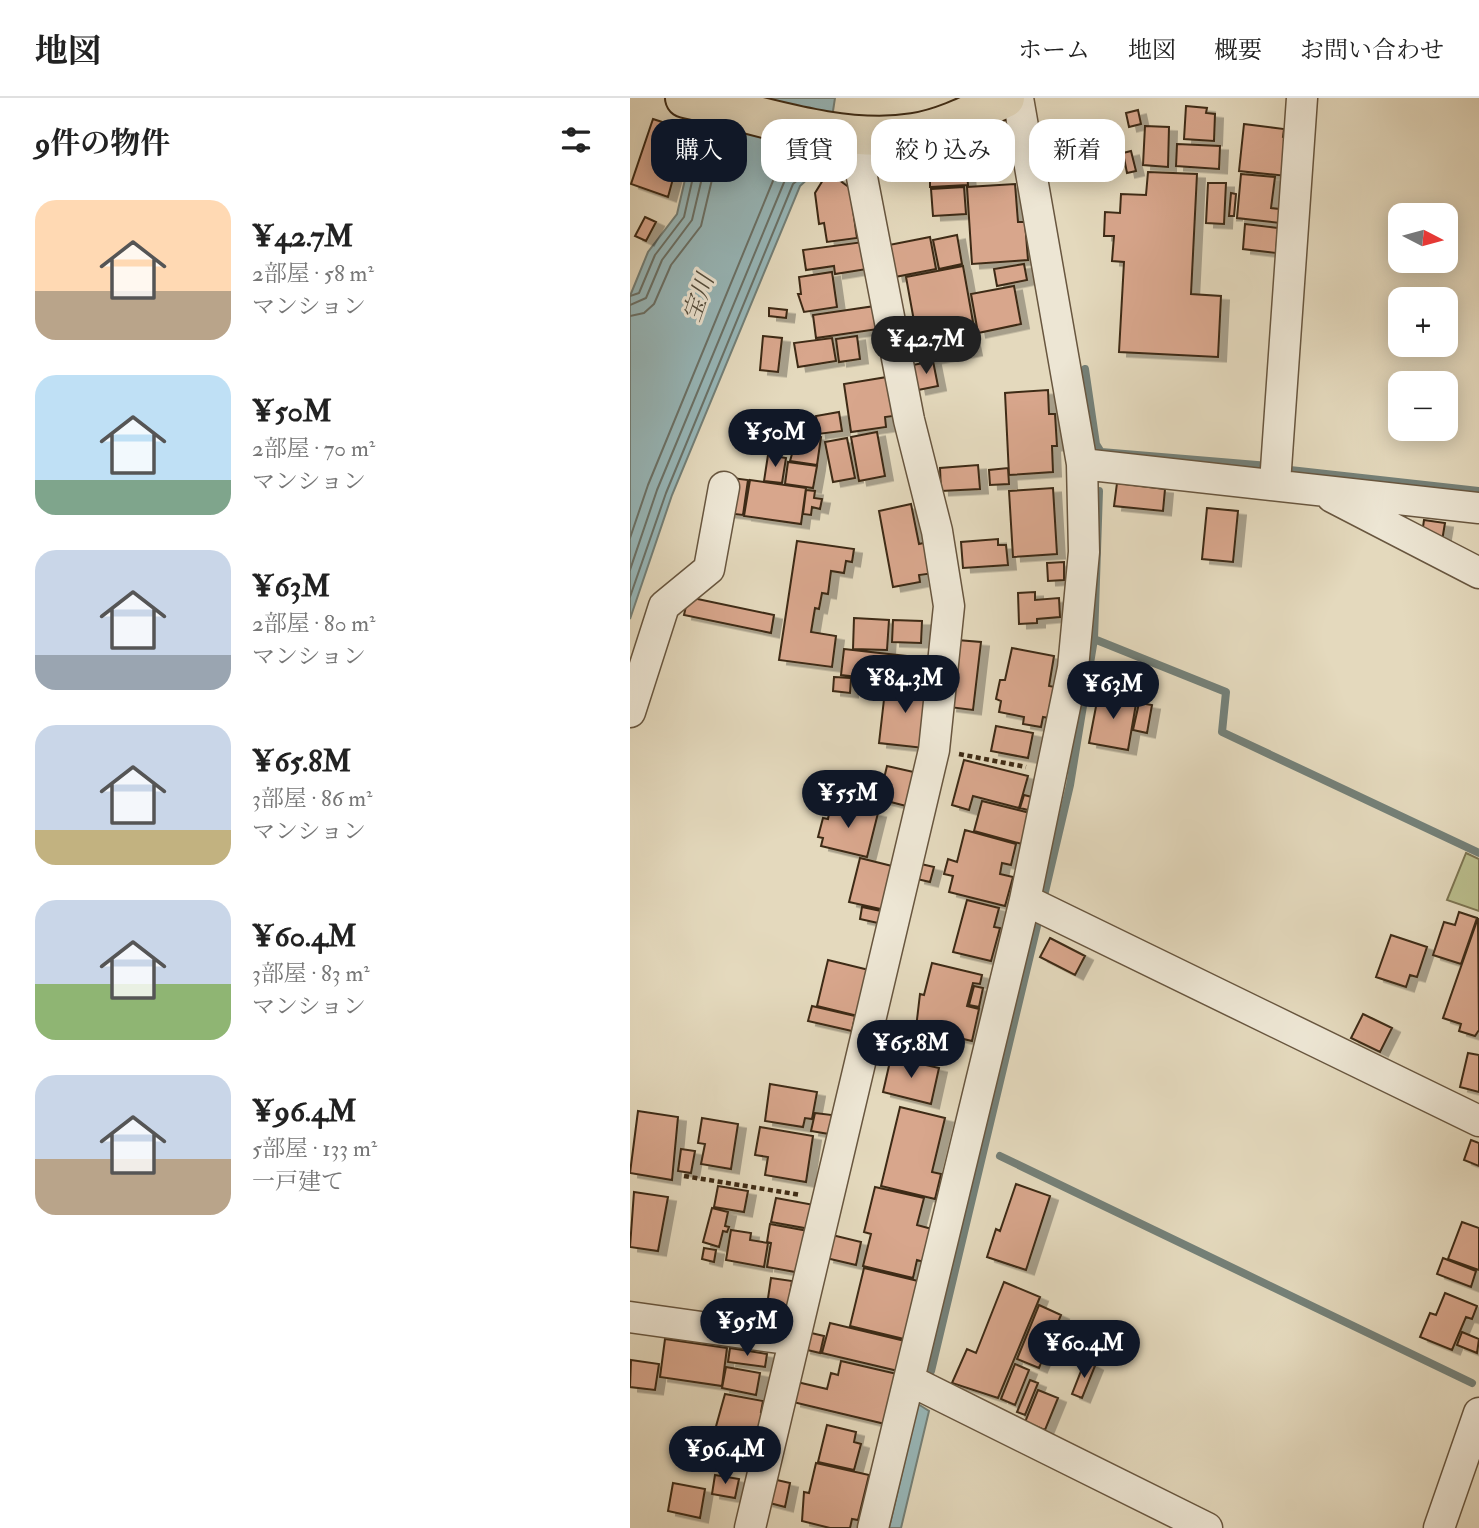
<!DOCTYPE html>
<html lang="ja">
<meta charset="utf-8">
<style>
:root{--surface:#fff;--page:#f2f2f2;--text:#222;--muted:#767676;--line:#e0e0e0;--accent:#111827}
body{margin:0;font-family:"IM FELL Double Pica","Noto Serif JP",serif;background:var(--page);color:var(--text);height:100vh;display:flex;flex-direction:column;font-size:26px;white-space:nowrap}
*{box-sizing:border-box;margin:0}
p{font-size:23px;color:var(--muted)}
.icon{flex:none;width:38px;height:38px;fill:none;stroke:currentColor;stroke-width:2;stroke-linecap:round;stroke-linejoin:round}
.map{position:relative;flex:1;overflow:hidden}
.drawer{display:flex;flex-direction:column;background:var(--surface);width:630px}
.drawer>*{flex:none}
.hud{position:absolute;left:21px;top:21px;width:665px;height:63px;display:flex;gap:14px}
.needle{width:46px;rotate:96deg}
.buttons{position:absolute;left:758px;top:105px;display:grid;gap:14px}
.buttons a{display:grid;place-items:center;width:70px;height:70px;border-radius:14px;background:var(--surface);box-shadow:0 4px 18px #0003;font-size:35px}
.price{position:absolute;translate:-50% -60px;padding:0 16px;border-radius:24px;background:var(--accent);color:#fff;font-size:23px;line-height:46px;filter:drop-shadow(0 2px 4px #0008)}
.price::after{content:'';position:absolute;left:50%;top:42px;width:21px;height:16px;margin-left:-10px;background:inherit;clip-path:polygon(0 0,100% 0,50% 100%)}
.price.current{background:#222;color:#fff}
ul{padding:0;list-style:none}
li{display:flex;align-items:center;gap:21px;height:175px;padding:0 35px}
li span{display:grid;place-items:center;flex:none;width:196px;height:140px;border-radius:21px;color:#555}
li>.icon{margin-inline-start:auto}
span .icon{width:84px;height:84px;fill:#fffc;stroke-width:1}
li b{font-size:30px}
h2{display:flex;justify-content:space-between;align-items:center;height:84px;padding:0 35px;font-size:30px}
.tag{padding:0 24px;border-radius:21px;background:var(--surface);box-shadow:0 4px 18px #0003;font-size:24px;line-height:63px}
.tag.current{background:var(--accent);color:#fff}
header{display:flex;align-items:center;gap:42px;box-sizing:border-box;height:98px;padding:0 35px;background:var(--surface);border-bottom:2px solid var(--line)}
header strong{font-size:33px}
nav{display:flex;gap:38px;margin-inline-start:auto;font-size:24px}
main{display:flex;flex:1;min-height:0}
.map>svg:first-child{display:block}
.green{fill:#babe8d;stroke:#7c7451;stroke-width:2}
.water{fill:#98b8ba;stroke:#748078;stroke-width:2}
.lines{fill:none;stroke-linecap:round;stroke-linejoin:round}
.shore{stroke:#6b7268;stroke-width:2}
.stream{stroke:#748078;stroke-width:8}
.building{fill:#d8a68c;stroke:#3e2b15;stroke-width:2;filter:url(#shadow)}
.minor-casing{stroke:#68563f;stroke-width:33}
.major-casing{stroke:#3e2b15;stroke-width:42}
.path{stroke:#3e2b15;stroke-width:4.5;stroke-dasharray:5 3.5;stroke-linecap:butt}
.minor{stroke:#ede6d4;stroke-width:30}
.major{stroke:#e4d9bd;stroke-width:38}
.labels{text-anchor:middle;dominant-baseline:central;stroke-width:6;stroke-linejoin:round;paint-order:stroke}
.water-label{font-size:24px;font-style:italic;fill:#544e3e;stroke:#ede6d4}
</style>
<header>
<strong>地図</strong>
<nav><a>ホーム</a><a>地図</a><a>概要</a><a>お問い合わせ</a></nav>
</header>
<main>
<section class="drawer">
<h2>9件の物件<svg class="icon" aria-label="filters" viewBox="0 0 24 24"><path d="M4 7h16M4 17h16"/><circle cx="9" cy="7" r="2"/><circle cx="15" cy="17" r="2"/></svg></h2>
<ul>
<li><span style="background:linear-gradient(#ffd9b3 65%,#b9a48a 0)"><svg class="icon" aria-label="home" viewBox="0 0 24 24"><path d="M3 11l9-7 9 7M6 9v11h12V9"/></svg></span><div><b>¥42.7M</b><p>2部屋 · 58 m²</p><p>マンション</p></div></li>
<li><span style="background:linear-gradient(#bfe0f5 75%,#7fa58c 0)"><svg class="icon" aria-label="home" viewBox="0 0 24 24"><path d="M3 11l9-7 9 7M6 9v11h12V9"/></svg></span><div><b>¥50M</b><p>2部屋 · 70 m²</p><p>マンション</p></div></li>
<li><span style="background:linear-gradient(#c9d6e8 75%,#9aa5b1 0)"><svg class="icon" aria-label="home" viewBox="0 0 24 24"><path d="M3 11l9-7 9 7M6 9v11h12V9"/></svg></span><div><b>¥63M</b><p>2部屋 · 80 m²</p><p>マンション</p></div></li>
<li><span style="background:linear-gradient(#c9d6e8 75%,#c2b280 0)"><svg class="icon" aria-label="home" viewBox="0 0 24 24"><path d="M3 11l9-7 9 7M6 9v11h12V9"/></svg></span><div><b>¥65.8M</b><p>3部屋 · 86 m²</p><p>マンション</p></div></li>
<li><span style="background:linear-gradient(#c9d6e8 60%,#8fb573 0)"><svg class="icon" aria-label="home" viewBox="0 0 24 24"><path d="M3 11l9-7 9 7M6 9v11h12V9"/></svg></span><div><b>¥60.4M</b><p>3部屋 · 83 m²</p><p>マンション</p></div></li>
<li><span style="background:linear-gradient(#c9d6e8 60%,#b9a48a 0)"><svg class="icon" aria-label="home" viewBox="0 0 24 24"><path d="M3 11l9-7 9 7M6 9v11h12V9"/></svg></span><div><b>¥96.4M</b><p>5部屋 · 133 m²</p><p>一戸建て</p></div></li>
</ul>
</section>
<div class="map">
<svg width="849" height="1430" viewBox="0 0 849 1430">
<defs>
<filter id="shadow"><feDropShadow dx="8" dy="4.5" stdDeviation="0" flood-color="#0004"/></filter>
</defs>
<rect width="100%" height="100%" fill="#e4d9bd"/>
<filter id="stains"><feTurbulence type="fractalNoise" baseFrequency=".00286" numOctaves="4"/><feColorMatrix values="0 0 0 0 .2 0 0 0 0 .09 0 0 0 0 .02 0 0 0 .5 -.17"/></filter>
<radialGradient id="worn" r=".72"><stop offset=".6" stop-color="#630" stop-opacity="0"/><stop offset="1" stop-color="#630" stop-opacity=".3"/></radialGradient>
<path class="green" d="M836,755L849,761V813L817,802Z"/>
<path class="water" d="M74,0H205L195,65L170,88L42,397L0,521V198L18,154L47,116Z
M288,1306L299,1313L271,1430H259Z"/>
<g class="lines">
<path class="shore" d="M0,198L9,195L25,157L54,119L75,26
M0,207L16,200L32,162L62,122L84,29
M0,218L14,215L24,206L41,167L71,128L94,31
M0,440L18,387L145,78L172,50
M0,472L27,392L155,82L178,61L182,52
M0,499L36,395L163,86L185,67L191,53"/>
<path class="stream" d="M455,271L466,346L471,354L639,368
M660,372L849,393
M464,541L596,594L592,634L849,755
M414,798L440,687L464,541L469,393
M370,1058L842,1285
M301,1273L407,828"/>
</g>
<path class="building" d="M556,8L577,10L576,15L585,16L584,43L554,41Z
M508,12L511,26L499,29L496,15Z
M23,21L60,33L56,45L53,44L38,99L1,86Z
M614,26L654,31L653,39L661,40L657,78L609,73Z
M515,28L539,29L538,69L513,67Z
M547,46L590,48L589,71L546,68Z
M501,53L506,73L497,75L493,55Z
M198,74L220,90L227,140L197,144L194,125L189,126L185,95Z
M518,74L567,76L561,196L591,198L588,259L489,254L494,164L482,163L484,138H474L475,114L490,115L491,96L516,97Z
M337,75L338,87L300,89V78Z
M611,76L645,79L641,110L659,112L658,126L607,120Z
M578,85H596L594,126L576,125Z
M385,86L388,124H395L398,162L342,166L337,89Z
M334,89L336,116L303,118L301,91Z
M601,95L606,96L604,118H599Z
M15,119L26,124L16,143L5,138Z
M615,126L648,130L646,155L613,151Z
M327,137L332,166L309,171L303,142Z
M300,139L306,171L265,179L259,147Z
M233,144L237,171L205,176L204,168L176,172L173,152Z
M394,166L397,182L367,188L364,171Z
M333,168L343,224L286,234L276,179Z
M202,174L207,209L174,214L168,196H171L169,179Z
M384,188L391,226L348,235L341,196Z
M245,208L248,231L186,240L183,217Z
M139,210L157,212L156,220L139,218Z
M338,225L344,253L291,263L286,235Z
M133,238L152,240L148,274L130,272Z
M227,238L230,261L209,264L206,241Z
M202,240L206,263L168,269L164,245Z
M303,263L308,288L288,292L283,267Z
M257,279L263,318L255,319L256,329L221,334L214,286Z
M418,292L419,316H425L427,348H422L423,374L379,377L375,295Z
M209,314L212,333L188,336L186,318Z
M247,334L255,378L229,383L221,339Z
M168,335L191,339L187,367L160,363Z
M217,340L225,380L203,384L195,344Z
M138,357L156,360L152,385L134,383Z
M158,364L187,368L183,390L155,386Z
M348,367L350,391L311,393L310,370Z
M378,370L379,386L360,387L359,372Z
M102,380L118,382L113,417L96,415Z
M120,382L176,390L171,426L114,418Z
M487,385L535,391L533,413L484,408Z
M423,390L427,456L383,459L379,393Z
M176,392L185,393L184,400L192,401L190,411L182,409L181,417L173,416Z
M281,406L289,446L298,444L304,475L289,477L290,484L263,489L249,413Z
M577,410L608,413L603,464L572,461Z
M794,422L815,425L812,443L792,436Z
M368,441V447H376L378,467L333,470L331,444Z
M167,443L224,451L222,464L216,463L214,475L201,473L198,496L192,495L189,511L185,510L181,534L206,538L202,569L149,562Z
M434,464V482L418,483L417,465Z
M405,494V502L429,500L430,519L407,521V525L389,526L388,495Z
M58,499L144,517L141,535L54,517Z
M224,520L259,522L257,552L223,551Z
M263,522L292,523L291,545L262,544Z
M327,542L351,544L343,612L319,609Z
M382,550L424,558L419,588L425,589L419,620L413,619L411,629L393,626L394,619L369,614L371,603L366,601L370,582H375Z
M214,551L276,558L272,584L211,577Z
M279,558L303,561L300,587L276,584Z
M204,579L221,580L220,595L203,593Z
M256,584L301,588L294,650L249,645Z
M469,593L507,600L498,652L459,645Z
M509,605L522,607L517,635L503,632Z
M366,628L403,635L398,660L361,653Z
M334,662L398,678L389,710L343,698L339,712L322,707Z
M257,668L288,675L280,709L249,701Z
M394,697L406,700L402,713L390,710Z
M352,703L400,715L392,746L344,733Z
M201,705L248,715L237,759L191,748L193,740L188,739L193,720L198,721Z
M335,732L386,746L381,767L372,765L370,776L383,779L375,808L319,794L323,778L314,776L318,761L327,764Z
M230,760L266,769L255,812L219,804Z
M291,766L304,769L300,784L287,781Z
M337,802L369,810L364,829L370,830L361,863L323,854Z
M232,809L251,813L248,825L230,821Z
M829,814L847,820L831,866L803,857L814,824L825,827Z
M848,820L849,932L845,938L829,933L831,926L813,920Z
M761,837L797,849L787,879L780,877L776,889L746,879Z
M420,840L455,858L445,877L410,859Z
M198,862L243,873L232,919L187,908Z
M302,865L352,877L350,886L343,885L337,908L349,911L342,943L286,930L290,896L294,897Z
M344,888L353,890L349,909L339,907Z
M182,908L225,918L222,933L178,923Z
M733,916L762,930L750,954L721,940Z
M838,955L849,957V994L830,989Z
M261,959L309,970L301,1006L253,994Z
M140,986L187,994L182,1021L175,1020L173,1029L135,1023Z
M270,1009L315,1020L302,1074L311,1076L305,1101L251,1088Z
M8,1013L48,1019L42,1082L0,1075Z
M185,1015L202,1017L199,1036L181,1033Z
M72,1020L108,1026L101,1071L71,1066L75,1046L68,1045Z
M130,1029L183,1038L176,1084L135,1077L138,1059L125,1057Z
M841,1042L849,1045V1068L834,1062Z
M51,1051L65,1053L61,1075L48,1073Z
M386,1086L420,1098L396,1172L357,1159L366,1131L370,1133Z
M88,1088L118,1093L114,1114L84,1109Z
M245,1089L294,1100L287,1127L302,1131L294,1164L287,1162L283,1180L233,1168L241,1136L234,1134Z
M4,1094L38,1099L28,1153L0,1149Z
M146,1100L184,1107L180,1131L141,1124Z
M82,1110L98,1114L95,1128L99,1129L97,1134L93,1133L89,1149L73,1144Z
M832,1124L849,1130V1172L818,1161Z
M140,1126L178,1133L171,1175L137,1169L141,1145L137,1144Z
M101,1132L121,1135L120,1142L138,1145L134,1169L96,1162Z
M202,1137L231,1144L226,1167L196,1160Z
M74,1150L86,1152L84,1164L72,1161Z
M813,1160L846,1173L841,1189L807,1176Z
M234,1170L288,1183L274,1241L220,1228Z
M141,1180L162,1183L158,1210L137,1207Z
M374,1184L410,1199L368,1300L322,1285L337,1251L346,1255Z
M815,1195L847,1208L842,1221L836,1219L822,1252L790,1239L800,1215L806,1217Z
M409,1207L431,1217L409,1270L387,1261Z
M136,1214L155,1217L153,1226L134,1223Z
M200,1225L275,1243L268,1273L192,1255Z
M177,1234L194,1238L190,1255L173,1251Z
M832,1234L849,1241L847,1255L827,1247Z
M35,1241L97,1250L92,1288L30,1279Z
M100,1250L137,1256L135,1269L98,1264Z
M1,1262L29,1266L25,1292L0,1289Z
M211,1263L267,1276L255,1326L163,1304L167,1284L197,1291L201,1275L208,1277Z
M455,1263L465,1268L452,1300L442,1296Z
M385,1266L399,1272L385,1307L371,1301Z
M96,1269L130,1275L126,1297L92,1290Z
M400,1282L408,1285L395,1317L387,1314Z
M408,1292L428,1300L415,1332L395,1324Z
M95,1296L133,1303L131,1314H135L124,1351L103,1346L101,1354L80,1350Z
M197,1327L226,1334L224,1344L231,1346L224,1372L188,1364Z
M186,1365L239,1377L228,1422L222,1421L220,1430H200L172,1423L174,1394L179,1395Z
M85,1377L109,1381L105,1400L82,1396Z
M138,1380L160,1385L155,1409L132,1403Z
M43,1385L75,1391L70,1420L38,1413Z"/>
<g class="lines">
<defs>
<path id="minor" d="M452,366L849,410
M645,385L672,0
M702,399L849,475
M0,614L34,508L79,471L94,389
M395,802L849,1023
M0,1219L164,1242
M279,1282L577,1430
M120,1430L304,652L319,508L307,433L279,322L224,38
M243,1430L395,802L443,570L454,454L452,366L388,0
M809,1430L849,1315"/>
<path id="major" d="M55,0C126,16 211,47 284,35C316,30 345,14 375,0"/>
</defs>
<use href="#minor" class="minor-casing"/>
<use href="#major" class="major-casing"/>
<path class="path" d="M329,656L396,669
M54,1078L171,1097"/>
<use href="#minor" class="minor"/>
<use href="#major" class="major"/>
</g>
<g class="labels">
<g class="water-label">
<text transform="translate(69 200) rotate(-71)">宝川</text>
</g>
</g>
<rect width="100%" height="100%" filter="url(#stains)"/>
<rect width="100%" height="100%" fill="url(#worn)"/>
</svg>
<div class="buttons">
<a><svg class="needle" viewBox="-14 -14 28 28"><path d="M0-13l5 13h-10z" fill="#e53935"/><path d="M0 13l5-13h-10z" fill="#767676"/></svg></a>
<a>+</a>
<a>−</a>
</div>
<b class="price current" style="left:296px;top:278px">¥42.7M</b>
<b class="price" style="left:145px;top:371px">¥50M</b>
<b class="price" style="left:275px;top:617px">¥84.3M</b>
<b class="price" style="left:483px;top:623px">¥63M</b>
<b class="price" style="left:218px;top:732px">¥55M</b>
<b class="price" style="left:281px;top:982px">¥65.8M</b>
<b class="price" style="left:117px;top:1260px">¥95M</b>
<b class="price" style="left:454px;top:1282px">¥60.4M</b>
<b class="price" style="left:95px;top:1388px">¥96.4M</b>
<div class="hud">
<a class="tag current">購入</a>
<a class="tag">賃貸</a>
<a class="tag">絞り込み</a>
<a class="tag">新着</a>
</div>
</div>
</main>
